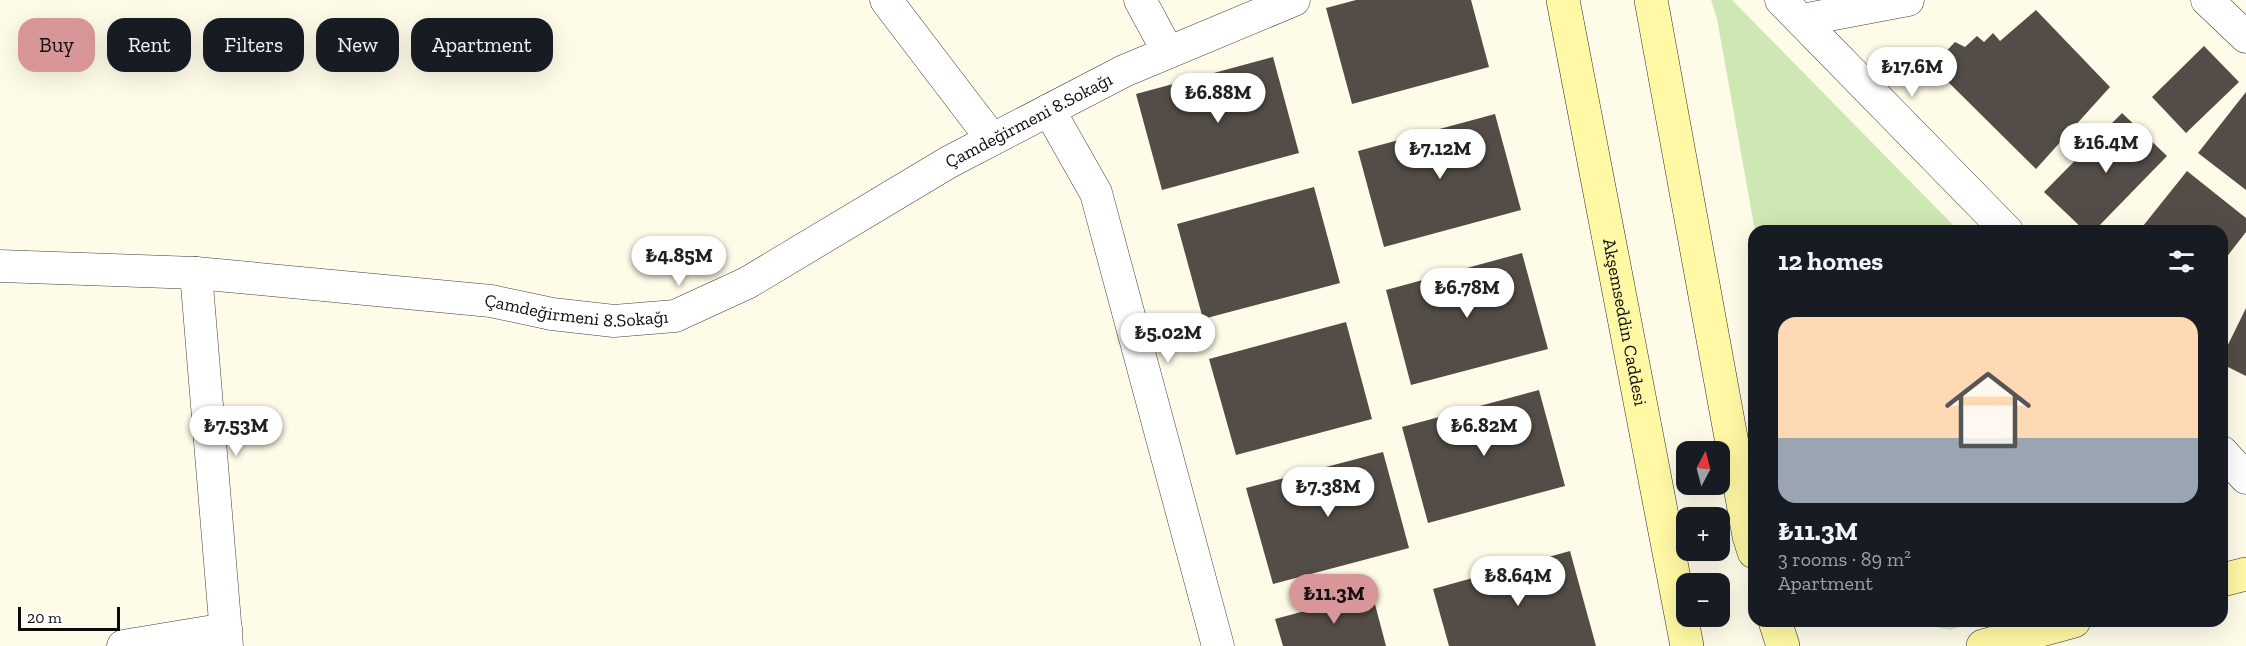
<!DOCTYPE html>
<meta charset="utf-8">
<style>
:root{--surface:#171b24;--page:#242831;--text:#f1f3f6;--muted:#9ea1a6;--accent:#d89699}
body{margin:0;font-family:"Zilla Slab",serif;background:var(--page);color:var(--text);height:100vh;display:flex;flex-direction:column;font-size:22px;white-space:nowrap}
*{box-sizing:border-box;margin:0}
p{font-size:20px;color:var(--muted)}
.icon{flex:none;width:33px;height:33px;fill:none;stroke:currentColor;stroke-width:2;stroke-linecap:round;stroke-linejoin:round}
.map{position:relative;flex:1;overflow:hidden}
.side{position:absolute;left:1748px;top:225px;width:480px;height:402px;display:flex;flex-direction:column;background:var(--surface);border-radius:18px;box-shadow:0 6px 24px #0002}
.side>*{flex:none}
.banner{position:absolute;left:18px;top:18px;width:570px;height:54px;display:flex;gap:12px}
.needle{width:39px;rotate:7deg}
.tools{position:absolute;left:1676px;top:441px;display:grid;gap:12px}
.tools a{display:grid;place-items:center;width:54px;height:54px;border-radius:12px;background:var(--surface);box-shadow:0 6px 24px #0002;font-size:30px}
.scale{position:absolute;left:18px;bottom:15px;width:102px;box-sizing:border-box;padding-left:6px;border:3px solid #0b0b0b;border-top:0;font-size:16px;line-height:21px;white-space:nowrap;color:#0b0b0b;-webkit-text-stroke:4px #fff;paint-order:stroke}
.price{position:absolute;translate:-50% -51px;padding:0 14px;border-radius:21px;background:#fff;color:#222;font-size:20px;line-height:39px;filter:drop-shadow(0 2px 3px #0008)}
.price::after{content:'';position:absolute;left:50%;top:36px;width:18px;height:14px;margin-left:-9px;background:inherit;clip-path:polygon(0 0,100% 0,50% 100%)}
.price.selected{background:var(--accent);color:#111}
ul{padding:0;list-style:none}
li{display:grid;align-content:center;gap:12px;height:318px;padding:0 30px}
li span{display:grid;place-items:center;height:186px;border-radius:18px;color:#555}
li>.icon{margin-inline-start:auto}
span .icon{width:108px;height:108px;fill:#fffc;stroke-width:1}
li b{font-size:26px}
h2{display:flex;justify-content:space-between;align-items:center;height:72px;padding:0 30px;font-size:26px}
.tag{padding:0 21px;border-radius:18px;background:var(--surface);box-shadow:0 6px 24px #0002;font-size:21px;line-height:54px}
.tag.selected{background:var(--accent);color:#111}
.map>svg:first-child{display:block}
.green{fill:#cee8b4}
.building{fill:#544d47}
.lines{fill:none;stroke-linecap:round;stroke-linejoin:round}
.street-casing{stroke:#3e3e3e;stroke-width:33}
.secondary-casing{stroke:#2d2d2d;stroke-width:34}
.street{stroke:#fff;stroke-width:32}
.secondary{stroke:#fff8a4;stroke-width:33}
.labels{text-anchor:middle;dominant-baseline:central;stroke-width:6;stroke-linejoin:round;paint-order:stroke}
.street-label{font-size:18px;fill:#0b0b0b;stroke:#fff}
</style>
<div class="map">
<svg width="2246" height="646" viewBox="0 0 2246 646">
<rect width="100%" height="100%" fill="#fffbe9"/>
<path class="green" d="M1711,0H1732L1959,231H1755L1717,19Z
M1907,621H1979L1950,630Z"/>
<path class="building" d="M1356,0H1471L1489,67L1352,104L1326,8Z
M2036,10L2110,87L2036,169L1932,66L1955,42L1965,47L1977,36L1984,42L1993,33L2000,41Z
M2204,46L2239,82L2186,133L2152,97Z
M1273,57L1299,153L1162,190L1136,94Z
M2246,92V190L2198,153Z
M2122,113L2167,156L2094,231H2085L2044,192Z
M1495,114L1521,210L1384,247L1358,151Z
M2187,171L2246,218V232L2222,263V231H2139Z
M1314,187L1340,283L1203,319L1177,224Z
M1522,253L1548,349L1411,385L1386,290Z
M2246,308V376L2222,364V357Z
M1346,322L1372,419L1236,455L1209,359Z
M1539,390L1565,486L1428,523L1402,427Z
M1383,452L1409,548L1273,584L1246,488Z
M1570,551L1596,646H1449L1433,589Z
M1372,593L1386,646H1283L1275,619Z"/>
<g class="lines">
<defs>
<g id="street">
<path d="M886,0L992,139"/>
<path d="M1140,0L1168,52"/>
<path d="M1781,0L2007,231"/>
<path d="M2207,0L2246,37"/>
<path d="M1802,20L1908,0"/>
<path d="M1049,110L1096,193L1218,646"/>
<path id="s1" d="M0,266L196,273L491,301L552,314L614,321L675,316L747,283L949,162L1124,71L1294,0"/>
<path d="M196,273L227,646"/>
<path d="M2222,452L2246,478"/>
<path d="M123,646L226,629"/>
</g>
<g id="secondary">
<path id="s2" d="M1563,0L1687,646"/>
<path d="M1651,0L1749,536L1754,552"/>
<path d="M2222,580L2246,574"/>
<path d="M1775,621L1783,646"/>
<path d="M1983,646L2074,621"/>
</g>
</defs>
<use href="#street" class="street-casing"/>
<use href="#secondary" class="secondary-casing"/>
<use href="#street" class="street"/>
<use href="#secondary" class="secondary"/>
</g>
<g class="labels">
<g class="street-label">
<text stroke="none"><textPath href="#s1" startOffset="1083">Çamdeğirmeni 8.Sokağı</textPath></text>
<text stroke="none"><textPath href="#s1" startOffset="579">Çamdeğirmeni 8.Sokağı</textPath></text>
<text stroke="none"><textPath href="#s2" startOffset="328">Akşemseddin Caddesi</textPath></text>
</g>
</g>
</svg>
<div class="tools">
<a><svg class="needle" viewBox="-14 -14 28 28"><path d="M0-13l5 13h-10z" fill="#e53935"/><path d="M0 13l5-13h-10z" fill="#9ea1a6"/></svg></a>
<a>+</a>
<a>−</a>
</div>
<div class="scale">20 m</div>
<b class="price" style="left:1912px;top:98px">₺17.6M</b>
<b class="price" style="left:1218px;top:124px">₺6.88M</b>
<b class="price" style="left:2106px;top:174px">₺16.4M</b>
<b class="price" style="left:1440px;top:180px">₺7.12M</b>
<b class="price" style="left:679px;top:287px">₺4.85M</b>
<b class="price" style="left:1467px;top:319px">₺6.78M</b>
<b class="price" style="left:1168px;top:364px">₺5.02M</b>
<b class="price" style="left:236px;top:457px">₺7.53M</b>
<b class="price" style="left:1484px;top:457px">₺6.82M</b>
<b class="price" style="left:1328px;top:518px">₺7.38M</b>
<b class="price" style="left:1518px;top:607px">₺8.64M</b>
<b class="price selected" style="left:1334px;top:625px">₺11.3M</b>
<div class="banner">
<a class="tag selected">Buy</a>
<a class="tag">Rent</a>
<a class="tag">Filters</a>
<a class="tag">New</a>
<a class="tag">Apartment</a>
</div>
<section class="side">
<h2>12 homes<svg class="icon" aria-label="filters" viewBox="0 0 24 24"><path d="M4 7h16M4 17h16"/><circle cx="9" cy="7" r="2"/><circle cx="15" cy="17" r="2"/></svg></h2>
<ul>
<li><span style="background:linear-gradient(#ffd9b3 65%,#9aa5b1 0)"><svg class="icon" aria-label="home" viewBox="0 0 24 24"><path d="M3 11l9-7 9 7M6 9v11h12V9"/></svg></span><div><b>₺11.3M</b><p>3 rooms · 89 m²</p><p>Apartment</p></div></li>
</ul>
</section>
</div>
